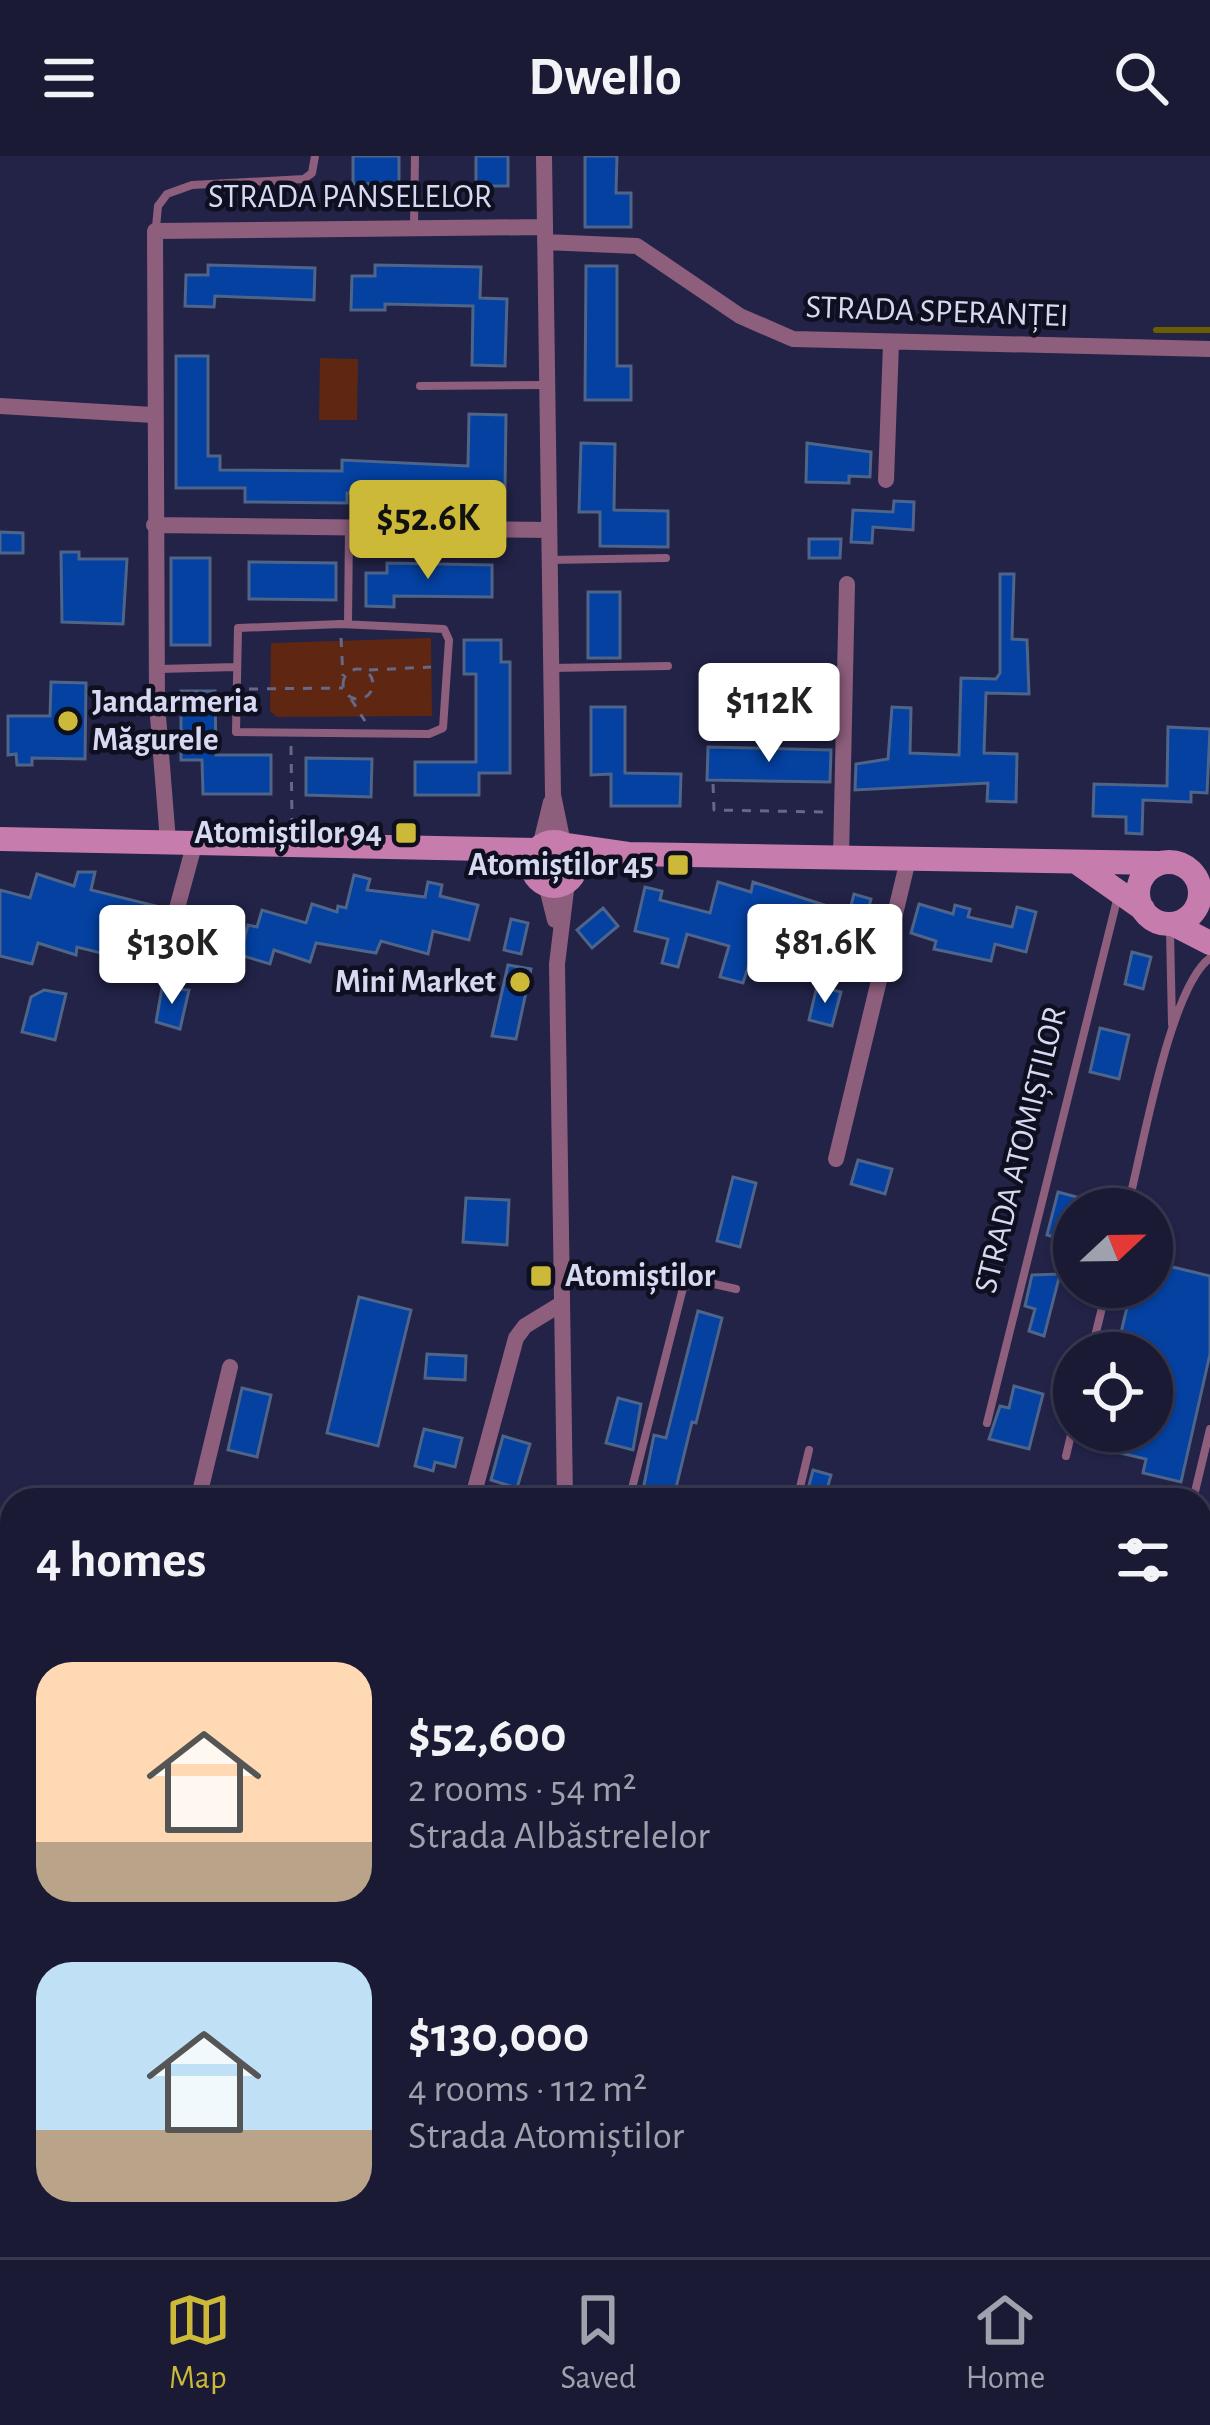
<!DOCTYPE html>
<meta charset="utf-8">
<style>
:root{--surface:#1a1a35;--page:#23233d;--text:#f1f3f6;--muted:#9fa1ad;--line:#383850;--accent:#ccb938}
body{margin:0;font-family:"Alegreya Sans",sans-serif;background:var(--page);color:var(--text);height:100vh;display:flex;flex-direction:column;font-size:45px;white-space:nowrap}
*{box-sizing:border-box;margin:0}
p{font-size:39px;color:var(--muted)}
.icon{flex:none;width:66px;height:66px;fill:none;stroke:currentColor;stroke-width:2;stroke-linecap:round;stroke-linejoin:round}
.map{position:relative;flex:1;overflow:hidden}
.details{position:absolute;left:0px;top:1332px;width:1212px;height:771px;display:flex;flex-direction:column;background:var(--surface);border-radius:36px 36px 0 0;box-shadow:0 3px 9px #0004,0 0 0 3px var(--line)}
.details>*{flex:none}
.needle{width:78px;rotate:68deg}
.fabs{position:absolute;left:1053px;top:1032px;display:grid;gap:24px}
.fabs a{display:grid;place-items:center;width:120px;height:120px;border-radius:50%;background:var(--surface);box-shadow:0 3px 9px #0004,0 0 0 3px var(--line);font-size:60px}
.price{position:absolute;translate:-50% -102px;padding:0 27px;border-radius:12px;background:#fff;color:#222;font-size:39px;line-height:78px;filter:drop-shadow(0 3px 6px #0008)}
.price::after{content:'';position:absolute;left:50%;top:72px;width:36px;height:27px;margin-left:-18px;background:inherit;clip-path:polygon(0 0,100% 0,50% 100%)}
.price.active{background:var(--accent);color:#111}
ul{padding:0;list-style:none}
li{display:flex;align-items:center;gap:36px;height:300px;padding:0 36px}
li span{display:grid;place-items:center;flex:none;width:336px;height:240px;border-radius:36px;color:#555}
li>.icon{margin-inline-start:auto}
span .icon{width:144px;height:144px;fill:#fffc;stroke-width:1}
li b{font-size:51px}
h2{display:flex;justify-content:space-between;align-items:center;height:144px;padding:0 36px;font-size:51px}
header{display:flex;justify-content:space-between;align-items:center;height:156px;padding:0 36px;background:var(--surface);font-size:54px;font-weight:700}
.dock{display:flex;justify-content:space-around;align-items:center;height:168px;border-top:3px solid var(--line);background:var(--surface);font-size:33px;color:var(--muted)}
.dock a{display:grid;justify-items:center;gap:6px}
.dock .active{color:var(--accent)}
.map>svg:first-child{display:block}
.green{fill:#5f2711}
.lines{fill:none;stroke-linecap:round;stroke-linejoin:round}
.stream{stroke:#6a5e00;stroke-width:6}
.building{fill:#0441a1;stroke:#4e6489;stroke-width:3}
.path{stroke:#666887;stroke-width:3;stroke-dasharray:9 9;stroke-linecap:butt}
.service{stroke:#8e5e7d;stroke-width:8}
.minor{stroke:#8e5e7d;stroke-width:16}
.secondary{stroke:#c77cae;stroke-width:24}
.poi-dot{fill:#ccb938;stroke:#0e0f1f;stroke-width:4.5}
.labels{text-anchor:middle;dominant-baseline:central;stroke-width:9;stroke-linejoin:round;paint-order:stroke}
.street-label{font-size:33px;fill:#d6d9f1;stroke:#0e0f1f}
.poi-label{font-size:33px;font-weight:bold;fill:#d6d9f1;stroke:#0e0f1f;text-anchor:end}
</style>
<header><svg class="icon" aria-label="menu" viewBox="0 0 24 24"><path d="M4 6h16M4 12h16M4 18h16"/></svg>Dwello<svg class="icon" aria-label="search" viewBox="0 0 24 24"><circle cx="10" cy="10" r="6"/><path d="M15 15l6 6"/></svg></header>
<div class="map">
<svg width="1210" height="2101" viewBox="0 0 1210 2101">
<rect width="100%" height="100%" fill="#222347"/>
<path class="green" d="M320,202L358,203L357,264H319Z
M431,482L432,560L277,561L270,555L271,487Z
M590,2091H862L904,2101H410Z"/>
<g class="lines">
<path class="stream" d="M1156,174H1210"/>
</g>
<path class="building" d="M353,0H399V27L353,28Z
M476,0H508V30H476Z
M585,0H617L616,37H631V71H585Z
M208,109L315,112L314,144L215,140L214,151L185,150L186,119H208Z
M375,109L481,111L480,142L507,143L505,210L472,209L473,150L385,148V154H351L352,120H375Z
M586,110H617V210H631V244H585Z
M176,200H208V300H220V314L342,315V304L468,310L469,258L506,259L505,333H470L469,344L347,337V347L245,346V332H176Z
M581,287L615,288L614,354L668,355V391L600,390V356H579Z
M807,287L871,296L870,321L849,320V327L806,326Z
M894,345L914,346L913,374L873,371L872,387L851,386L853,354L893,356Z
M0,376L23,377V397H0Z
M809,383H841L840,402H809Z
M61,396H79V403H127L123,468L62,466Z
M171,402H210V489H171Z
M249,406L336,407V444L249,443Z
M387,407L492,409V441L394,440V451L366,450V417H387Z
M1000,418H1014L1012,483L1027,484L1029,538L986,537L984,597L1017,598L1016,646L987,645L988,627L855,634L856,608L888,603L892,551L911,552L910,597L959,599L961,522L996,523L1000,517Z
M588,436H620V502H588Z
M464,484H501V506H510V617H479V639H415V606H476V518H464Z
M710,514L832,515V549L710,548Z
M51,526L86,527L85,603L32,602V609H17L16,598L8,599V560H50Z
M181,535H215L216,599H271V638H203L202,604H181Z
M591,551H625V617L681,618L680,650H611V618L591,619Z
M1168,571L1210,573L1207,637L1191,636V646L1143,644L1142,678L1126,677V661L1093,660L1094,628L1167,630Z
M708,591L831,594L830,626L707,624Z
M306,602L372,603L371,641L306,639Z
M78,716H95L91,734L164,752L157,779L161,804L119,792L117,801L77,791L76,799L38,787L32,808L0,800V734L30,742L37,718L74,730Z
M354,719L370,723L367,734L425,741L428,726L442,729L440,740L478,749L469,784L433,775L428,798L381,785L376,797L316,787L310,806L274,794L270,808L240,799L248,769L257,771L262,754L306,767L312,748L337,756L338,750L346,752Z
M718,726L751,736L753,726L849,757L854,738L871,743L854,804L822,795L816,817L791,810L797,783L760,774L743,827L720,821L729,790L687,778L678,811L662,807L668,783L635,775L645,731L662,735L660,744L710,757Z
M919,748L953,758L955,749L970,753L968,761L1012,771L1017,751L1036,756L1026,796L995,788L991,805L934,793L936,785L911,777Z
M603,752L618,770L592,792L577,774Z
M511,763L528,767L521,798L504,794Z
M1132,796L1151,801L1143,833L1125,828Z
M508,809L531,813L516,883L492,880Z
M817,830L841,836L832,870L809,864Z
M162,832L189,834L180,873L156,866Z
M44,834L66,838L55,884L22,876L31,841Z
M1100,872L1129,879L1119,923L1090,916Z
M858,1004L892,1013L885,1038L851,1028Z
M733,1021L756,1027L740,1091L717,1085Z
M1058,1036L1103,1048L1102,1053H1074V1087L1047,1079Z
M466,1042L509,1044L507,1089L463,1086Z
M1152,1106L1210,1120V1198L1181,1326L1143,1317L1146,1303L1095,1291L1098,1275H1152V1197H1116L1132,1131H1152Z
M1060,1118L1044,1180L1029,1175L1035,1153L1025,1150L1032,1119Z
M359,1141L411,1154L378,1290L327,1277Z
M698,1155L722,1162L696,1267L692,1266L673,1344H641L654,1279L666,1282Z
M427,1198L466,1200L465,1224L425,1222Z
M1014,1230L1043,1238L1029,1293L989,1283L1000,1250L1009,1252Z
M242,1232L271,1239L257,1301L228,1294Z
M618,1242L641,1248L633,1294L606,1287Z
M424,1273L462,1282L455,1311L435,1306L433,1315L415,1310Z
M503,1280L530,1288L517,1332L491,1324Z
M813,1314L831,1319L824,1344H805Z"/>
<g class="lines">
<path class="path" d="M341,482L343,520
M343 528a15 15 0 1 1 30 0a15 15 0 1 1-30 0Z
M369,514L431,511
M249,533L343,532
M351,543L365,565
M291,590L292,664
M713,628L714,654L824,656"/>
<path class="service" d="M414,70L415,0
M156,71L158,50L167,38L192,29L304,23L312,17L315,0
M420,230L545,229
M549,404L666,402
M341,468L444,473L449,484L443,572L429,578L236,576L238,472Z
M348,468L349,373
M551,512L668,510
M159,513L236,511
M1170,775L1172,868
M1127,1053C1142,998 1169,832 1210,802
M1091,1197L1107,1131
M987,1267L1117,744
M1066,1300L1074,1266
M629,1344L683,1132L697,1124L736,1133
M797,1344L809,1294
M1193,1344L1210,1273
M1200,2084L1210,2040"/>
<path class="minor" d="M544,0L553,639L563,687
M545,86L637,90L740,160L793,183L1210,193
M0,250L153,259
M886,324L891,188
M154,369L549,374
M168,685L157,548L155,75L545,71
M540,691L551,646
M841,702L847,428
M546,728L555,764
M173,802L170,778L195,686
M836,1003L908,704
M198,1344L230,1211
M472,1344L516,1182L525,1170L561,1148
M565,1344L557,808L567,726
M1200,1575H1210
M0,1667L12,1670
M0,1982L12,1983
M578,2091V2101
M1121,2091L1195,2101
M380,2101L442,2091"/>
<path class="secondary" d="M0,683L538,694
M532 708a22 22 0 1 1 44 0a22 22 0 1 1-44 0Z
M566,689L628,698L1159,707
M1138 737a31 31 0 1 1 62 0a31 31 0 1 1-62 0Z
M1079,708L1143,753
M1173,768L1210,787"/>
</g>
<g class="poi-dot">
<circle cx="68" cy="565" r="12"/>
<rect x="394" y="665" width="24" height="24" rx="6"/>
<rect x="666" y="697" width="24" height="24" rx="6"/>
<circle cx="520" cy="826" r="12"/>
<rect x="529" y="1108" width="24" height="24" rx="6"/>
</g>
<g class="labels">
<g class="street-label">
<text x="350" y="41">STRADA PANSELELOR</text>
<text transform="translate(937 156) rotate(2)">STRADA SPERANȚEI</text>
<text transform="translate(1021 994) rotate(-76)">STRADA ATOMIȘTILOR</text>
</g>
<g class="poi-label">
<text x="92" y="546" text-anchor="start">Jandarmeria<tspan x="92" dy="38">Măgurele</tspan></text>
<text x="382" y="677">Atomiștilor 94</text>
<text x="654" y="709">Atomiștilor 45</text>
<text x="496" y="826">Mini Market</text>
<text x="565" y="1120" text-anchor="start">Atomiștilor</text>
</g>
</g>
</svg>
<div class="fabs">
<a><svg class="needle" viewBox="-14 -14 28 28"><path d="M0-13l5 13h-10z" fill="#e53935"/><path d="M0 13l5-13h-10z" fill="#9fa1ad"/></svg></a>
<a><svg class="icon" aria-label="locate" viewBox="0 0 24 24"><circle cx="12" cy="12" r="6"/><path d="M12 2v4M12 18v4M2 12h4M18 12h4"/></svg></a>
</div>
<b class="price active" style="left:428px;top:426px">$52.6K</b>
<b class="price" style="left:769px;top:609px">$112K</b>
<b class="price" style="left:825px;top:850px">$81.6K</b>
<b class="price" style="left:172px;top:851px">$130K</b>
<section class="details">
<h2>4 homes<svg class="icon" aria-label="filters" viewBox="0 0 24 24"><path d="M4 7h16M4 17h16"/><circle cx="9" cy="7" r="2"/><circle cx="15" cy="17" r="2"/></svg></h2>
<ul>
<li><span style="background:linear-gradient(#ffd9b3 75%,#b9a48a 0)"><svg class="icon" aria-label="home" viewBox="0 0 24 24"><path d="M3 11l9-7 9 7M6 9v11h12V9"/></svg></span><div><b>$52,600</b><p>2 rooms · 54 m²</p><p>Strada Albăstrelelor</p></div></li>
<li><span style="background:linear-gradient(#bfe0f5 70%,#b9a48a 0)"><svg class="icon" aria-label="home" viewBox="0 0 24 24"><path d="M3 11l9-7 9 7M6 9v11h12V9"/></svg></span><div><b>$130,000</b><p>4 rooms · 112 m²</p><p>Strada Atomiștilor</p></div></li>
</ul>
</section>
</div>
<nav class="dock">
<a class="active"><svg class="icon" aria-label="map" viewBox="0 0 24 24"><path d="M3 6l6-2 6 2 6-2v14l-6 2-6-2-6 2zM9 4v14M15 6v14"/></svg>Map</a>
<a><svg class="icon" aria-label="saved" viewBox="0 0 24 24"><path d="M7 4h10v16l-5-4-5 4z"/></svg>Saved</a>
<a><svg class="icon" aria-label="home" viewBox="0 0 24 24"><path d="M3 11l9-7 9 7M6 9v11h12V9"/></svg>Home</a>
</nav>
